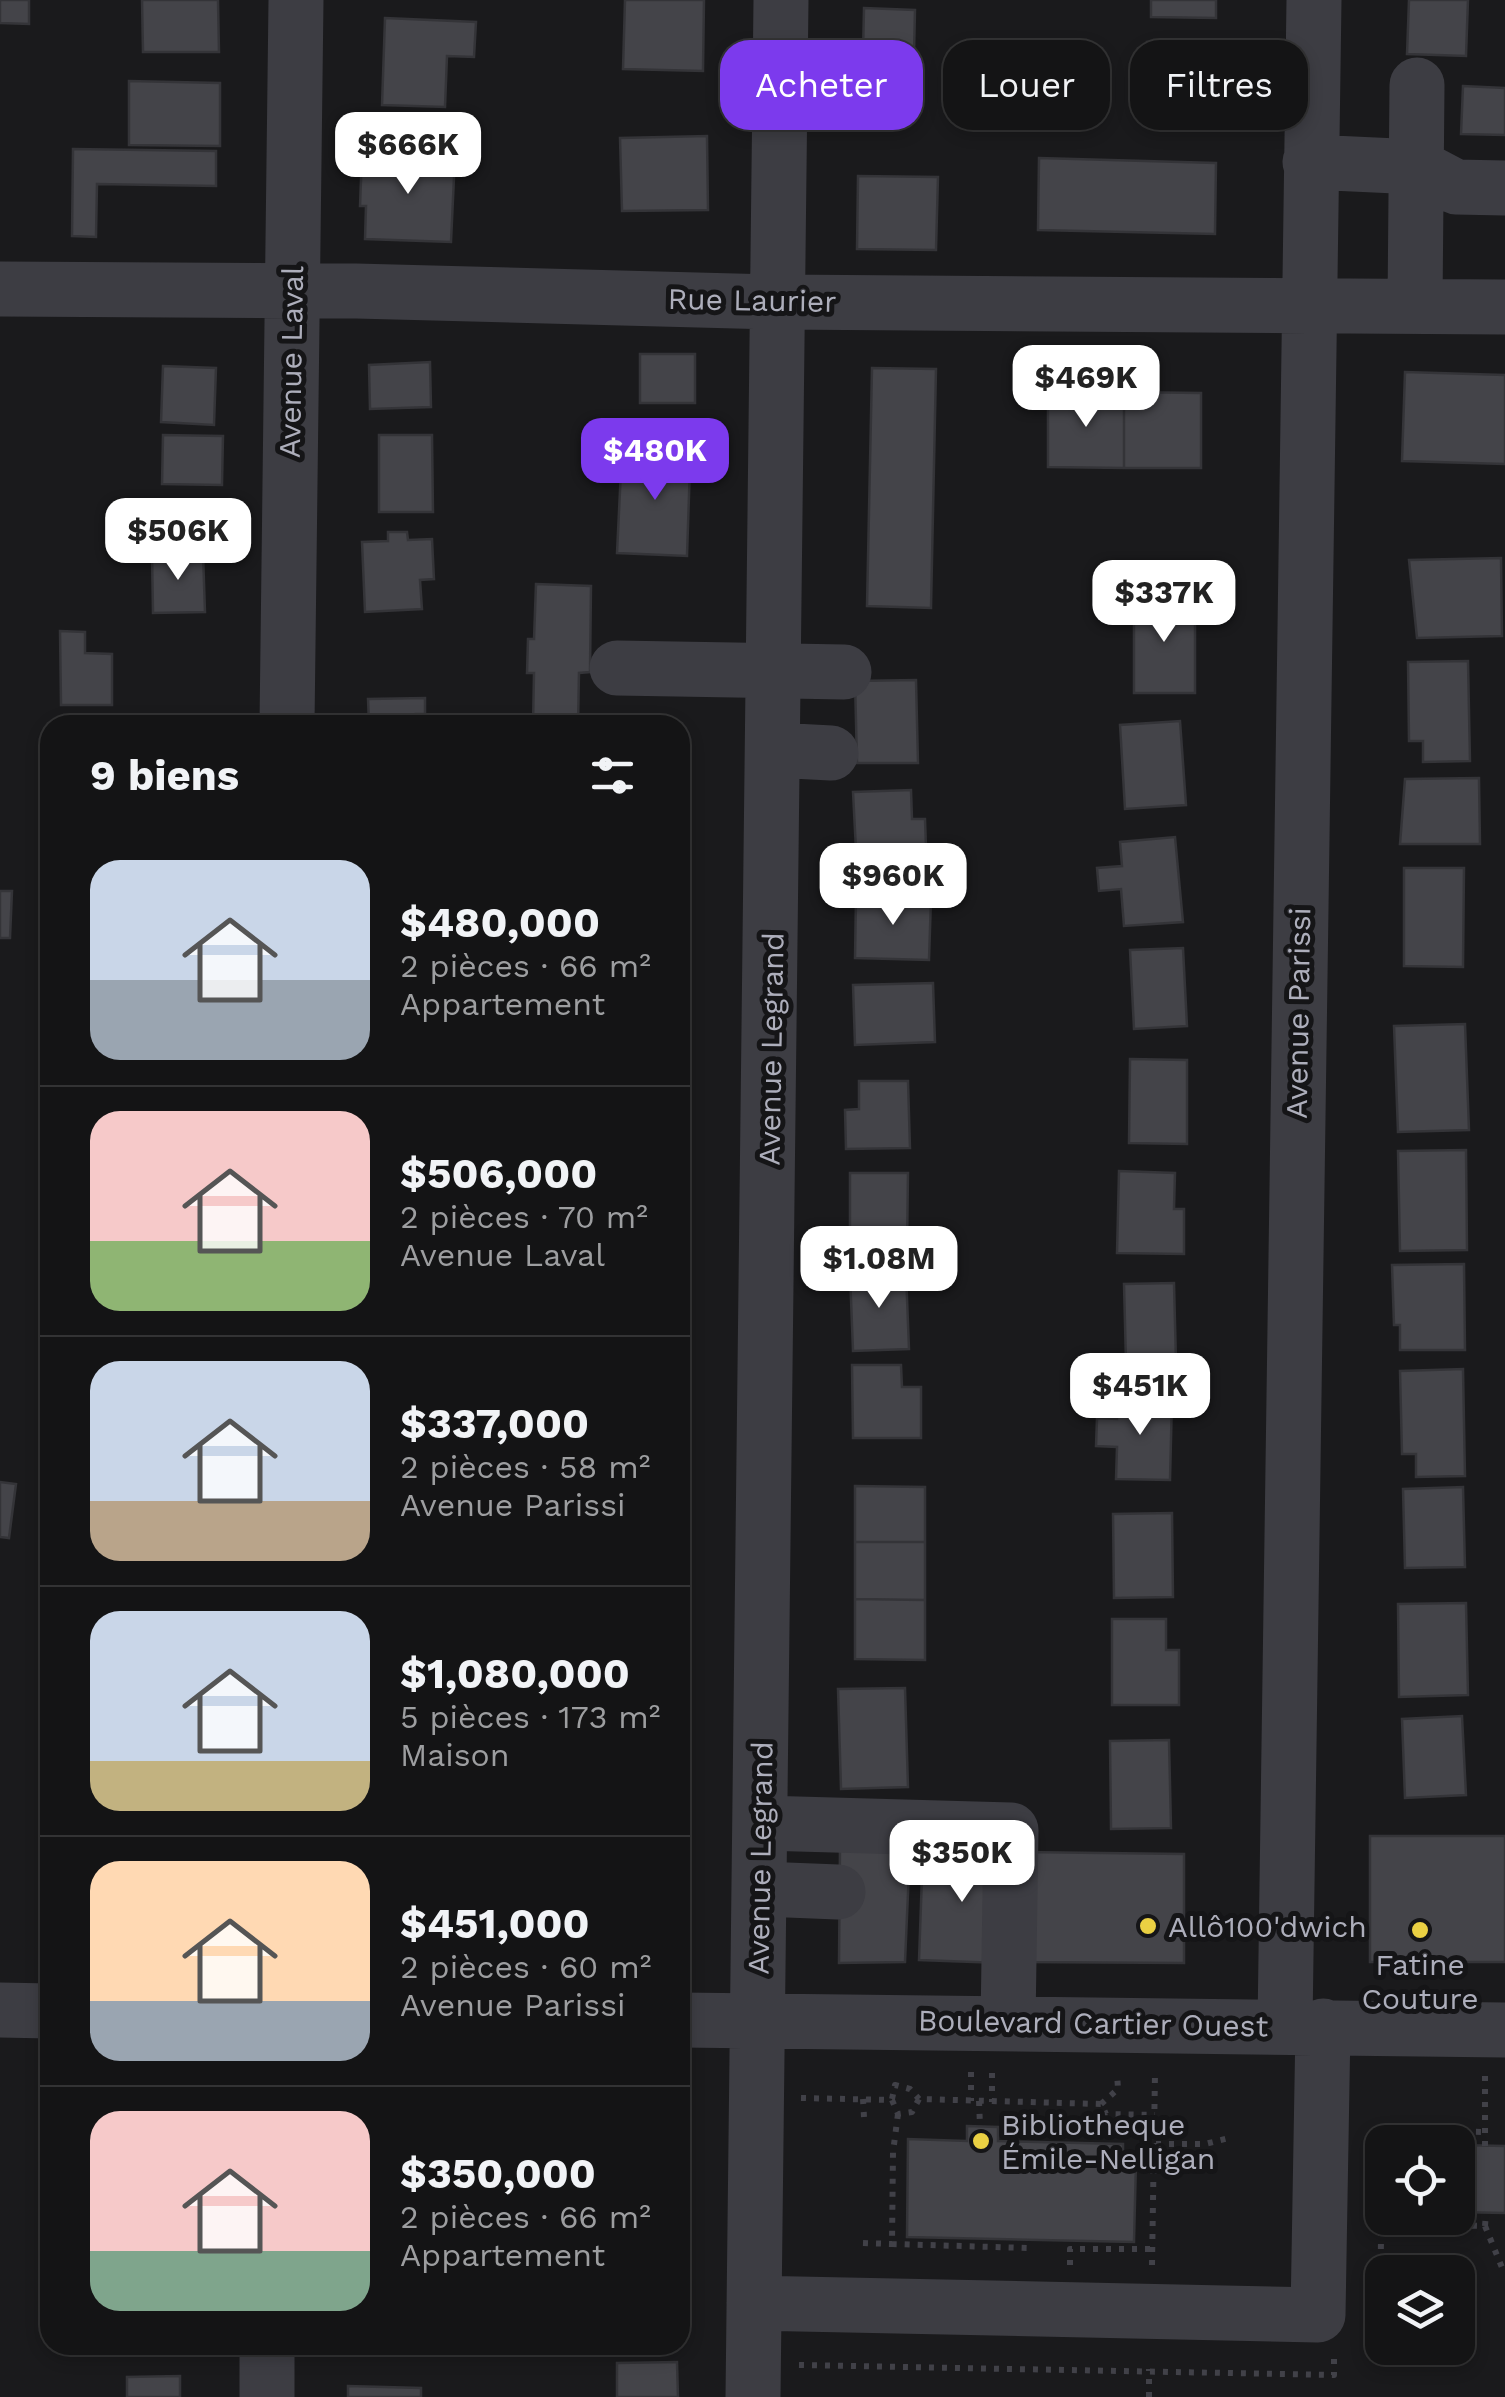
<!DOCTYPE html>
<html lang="fr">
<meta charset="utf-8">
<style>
:root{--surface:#141415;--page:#1d1d1e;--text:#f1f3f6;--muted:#9d9ea0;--line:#333334;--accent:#7c3aed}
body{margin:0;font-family:"Work Sans",sans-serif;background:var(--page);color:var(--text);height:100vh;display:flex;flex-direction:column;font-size:38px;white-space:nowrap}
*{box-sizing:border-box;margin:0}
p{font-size:32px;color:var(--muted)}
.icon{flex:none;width:55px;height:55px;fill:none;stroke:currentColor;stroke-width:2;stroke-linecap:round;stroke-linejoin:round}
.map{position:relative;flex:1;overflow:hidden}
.sheet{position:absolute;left:40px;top:715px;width:650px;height:1640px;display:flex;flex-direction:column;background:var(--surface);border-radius:30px;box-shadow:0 5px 15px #0003,0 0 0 2px var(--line)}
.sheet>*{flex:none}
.banner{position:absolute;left:720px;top:40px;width:635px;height:90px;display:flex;gap:20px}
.buttons{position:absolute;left:1365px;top:2125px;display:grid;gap:20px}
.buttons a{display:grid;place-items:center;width:110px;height:110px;border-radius:20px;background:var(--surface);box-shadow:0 5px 15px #0003,0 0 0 2px var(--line);font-size:50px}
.price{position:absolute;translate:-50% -85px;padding:0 22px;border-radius:20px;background:#fff;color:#222;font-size:32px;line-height:65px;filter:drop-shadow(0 2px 5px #0008)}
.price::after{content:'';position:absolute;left:50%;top:60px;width:30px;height:22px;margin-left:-15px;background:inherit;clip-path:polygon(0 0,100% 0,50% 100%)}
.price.on{background:var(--accent);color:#fff}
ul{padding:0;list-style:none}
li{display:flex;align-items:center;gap:30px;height:250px;padding:0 50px}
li+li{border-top:2px solid var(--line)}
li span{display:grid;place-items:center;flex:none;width:280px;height:200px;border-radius:30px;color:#555}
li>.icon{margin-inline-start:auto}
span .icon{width:120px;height:120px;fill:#fffc;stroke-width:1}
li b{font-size:42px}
h2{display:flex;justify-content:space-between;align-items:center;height:120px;padding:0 50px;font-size:42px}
.pill{padding:0 35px;border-radius:30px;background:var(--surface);box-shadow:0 5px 15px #0003,0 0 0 2px var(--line);font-size:35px;line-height:90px}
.pill.on{background:var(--accent);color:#fff}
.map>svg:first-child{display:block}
.building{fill:#444449;stroke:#343438;stroke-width:2.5}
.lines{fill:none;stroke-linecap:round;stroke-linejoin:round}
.path{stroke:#414148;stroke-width:6;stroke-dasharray:5 8;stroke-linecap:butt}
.minor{stroke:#3d3d43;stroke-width:55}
.poi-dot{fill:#ead043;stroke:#151517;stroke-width:4}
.labels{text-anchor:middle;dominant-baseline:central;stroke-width:10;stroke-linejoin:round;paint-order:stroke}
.street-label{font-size:30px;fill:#adaebb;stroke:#151517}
.poi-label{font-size:30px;fill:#adaebb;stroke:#151517;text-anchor:start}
</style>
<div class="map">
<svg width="1505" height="2397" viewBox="0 0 1505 2397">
<rect width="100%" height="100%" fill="#1a1a1c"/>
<path class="building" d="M0,0H29V24L0,23Z
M142,0H218L219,52H143Z
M625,0H704L703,71L623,69Z
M1151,0H1216V18L1151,17Z
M1409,0H1468L1466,56L1407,54Z
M864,8L915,10L913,98L862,97Z
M385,18L476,22L474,57L447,56L445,107L382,105Z
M1147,42L1210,43L1209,120L1145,118Z
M129,81L220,83V146L129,145Z
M1463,86L1505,88V135L1461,134Z
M707,136L708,210L622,211L620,138Z
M73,149L216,151V186L97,184L96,237L72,236Z
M362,153L455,156L451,242L365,239L366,206H360Z
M1039,158L1216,163L1215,234L1038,230Z
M858,176L938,177L936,250L857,249Z
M640,354H695V403H640Z
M430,362L431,407L370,409L369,365Z
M163,366L216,368L214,425L161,422Z
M872,368L936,369L931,608L867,606Z
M1405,372L1505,375V464L1402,461Z
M1048,391L1124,392V468L1048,467Z
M1124,392L1201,393V468H1124Z
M163,435L223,436L222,485L162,484Z
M379,435H432L433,512H379Z
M635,444L682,446L681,466H690L687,556L617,553L621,470L633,471Z
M388,532H407L408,540L432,539L434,579L420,580L422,609L365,612L362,542L388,541Z
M203,553L205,612L153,613L152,554Z
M1501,558L1502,636L1417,638L1409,560Z
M536,584L591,586L590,672L579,673L578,725H533L534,673H527L528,639H534Z
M1134,598H1195V693H1134Z
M60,631L85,632V653L112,654V705H61Z
M1468,661L1470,761L1423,762V741H1409L1408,662Z
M916,680L918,763H857L855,681Z
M425,698V714H416V725H369L368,699Z
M78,720L157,721V725H78Z
M1180,721L1186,805L1125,809L1120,725Z
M1479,778L1480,844H1400L1405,779Z
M911,790L912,819H925L926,847L856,850L853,792Z
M680,825L685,893H680Z
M1175,837L1183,922L1124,926L1121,889L1099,891L1097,868L1122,866L1120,842Z
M1404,868H1464L1463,967L1404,966Z
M0,891H12L10,938H0Z
M856,897L931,899L929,960L855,958Z
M680,911H682L683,974H680Z
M1183,948L1187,1026L1134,1029L1130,950Z
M933,983L935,1042L855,1045L853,985Z
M680,990L685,991L683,1061H680Z
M1465,1024L1469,1130L1398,1132L1394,1026Z
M1130,1059L1187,1060V1144L1129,1143Z
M680,1061H683L681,1132H680Z
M859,1081H908L910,1148L846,1149L845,1110L859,1109Z
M1466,1150L1467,1250L1400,1251L1398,1151Z
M1119,1171L1175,1173L1174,1209H1184V1254L1117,1253Z
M850,1173H908L907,1249L850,1248Z
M1464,1264L1465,1350H1400V1325H1394L1392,1265Z
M906,1272L909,1349L853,1351L850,1274Z
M1174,1283L1176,1362L1126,1363L1124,1284Z
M852,1365H901L902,1387H921V1438H853Z
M1463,1369L1465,1476L1416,1477V1454H1402L1400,1371Z
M1118,1398L1172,1399L1170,1480L1116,1479L1117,1447L1096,1446L1097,1418L1117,1419Z
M0,1482L16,1484L9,1538L0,1537Z
M855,1486L925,1487V1542H855Z
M1463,1487L1465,1567L1405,1568L1403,1489Z
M1172,1513L1173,1597L1114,1598L1113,1514Z
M855,1542H925V1600L855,1599Z
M855,1599L925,1600V1660L855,1659Z
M1466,1603L1468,1695L1399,1697L1398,1604Z
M1112,1619H1166V1650H1179V1705H1112Z
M905,1688L908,1787L841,1789L838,1689Z
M1462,1716L1466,1795L1405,1798L1402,1719Z
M1169,1740L1171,1828L1111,1829L1110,1741Z
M1370,1836H1505V1962H1370Z
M840,1846L910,1848L905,1962L839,1963Z
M923,1847L1004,1850L1000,1963L919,1960Z
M1021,1852L1184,1854V1963L1021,1962Z
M967,2126L998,2127V2141L1123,2144V2162H1136L1134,2242L907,2237L908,2139L967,2141Z
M1458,2145L1505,2146V2213L1458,2212Z
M677,2362L678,2397H617V2363Z
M180,2376V2397H127V2377Z
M348,2386L421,2388V2397H348Z"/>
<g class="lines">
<path class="path" d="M971,2072V2101
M992,2073V2102
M1485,2076V2146
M801,2098L892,2100L898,2114L912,2112L919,2099L1101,2104L1106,2114L1155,2115
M863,2099L864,2117
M892,2099L895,2085L910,2089L919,2099
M979,2101L980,2126
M1101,2104L1118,2089L1117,2073
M898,2114L893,2152L892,2244L1030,2248
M1383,2142L1384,2130L1485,2132
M1156,2144H1205L1229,2138
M1368,2223L1485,2226L1503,2270
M1485,2226L1486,2213
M863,2243L892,2244
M1070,2265V2249H1153
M1152,2265L1155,2073
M1365,2299H1380L1382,2184
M799,2365L1334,2375V2358
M1149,2397V2369"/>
<path class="minor" d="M1310,162L1418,167L1456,187L1505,188
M0,289L356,291L778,302L1505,307
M1415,306L1417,85
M617,668L844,672
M287,725L296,0
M774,750L831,753
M762,1823L1011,1830L1008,2023
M761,1889L838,1892
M0,2010L50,2011
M680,2020L1505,2030
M1285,2025L1314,0
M754,2303L1318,2315L1323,2026
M267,2345V2397
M753,2397L781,0"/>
</g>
<g class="poi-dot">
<circle cx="1148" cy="1926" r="10"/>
<circle cx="1420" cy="1930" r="10"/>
<circle cx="981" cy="2141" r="10"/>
</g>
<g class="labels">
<g class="street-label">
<text transform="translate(752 300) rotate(1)">Rue Laurier</text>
<text transform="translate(291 362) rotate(-89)">Avenue Laval</text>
<text transform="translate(1298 1013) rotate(-89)">Avenue Parissi</text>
<text transform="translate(771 1049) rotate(-89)">Avenue Legrand</text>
<text transform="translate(760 1858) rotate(-89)">Avenue Legrand</text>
<text transform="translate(1093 2023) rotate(1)">Boulevard Cartier Ouest</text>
</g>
<g class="poi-label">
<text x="1168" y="1926">Allô100'dwich</text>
<text x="1420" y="1964" text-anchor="middle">Fatine<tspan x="1420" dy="34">Couture</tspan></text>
<text x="1001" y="2124">Bibliotheque<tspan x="1001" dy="34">Émile-Nelligan</tspan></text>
</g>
</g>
</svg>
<div class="buttons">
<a><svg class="icon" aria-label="locate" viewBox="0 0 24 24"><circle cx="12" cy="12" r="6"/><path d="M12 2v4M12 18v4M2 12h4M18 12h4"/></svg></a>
<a><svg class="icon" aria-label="layers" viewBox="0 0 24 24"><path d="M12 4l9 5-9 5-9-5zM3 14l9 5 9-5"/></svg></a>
</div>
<b class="price" style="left:408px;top:197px">$666K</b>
<b class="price" style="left:1086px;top:430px">$469K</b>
<b class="price on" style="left:655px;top:503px">$480K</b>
<b class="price" style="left:178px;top:583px">$506K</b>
<b class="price" style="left:1164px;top:645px">$337K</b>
<b class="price" style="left:893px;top:928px">$960K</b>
<b class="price" style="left:879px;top:1311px">$1.08M</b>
<b class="price" style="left:1140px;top:1438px">$451K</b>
<b class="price" style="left:962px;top:1905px">$350K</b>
<div class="banner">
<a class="pill on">Acheter</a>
<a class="pill">Louer</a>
<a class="pill">Filtres</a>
</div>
<section class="sheet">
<h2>9 biens<svg class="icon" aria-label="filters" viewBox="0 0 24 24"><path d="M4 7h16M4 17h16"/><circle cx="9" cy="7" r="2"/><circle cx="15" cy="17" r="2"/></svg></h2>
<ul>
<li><span style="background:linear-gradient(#c9d6e8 60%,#9aa5b1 0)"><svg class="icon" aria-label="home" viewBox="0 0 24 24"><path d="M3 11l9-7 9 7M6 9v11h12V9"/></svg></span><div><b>$480,000</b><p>2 pièces · 66 m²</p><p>Appartement</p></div></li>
<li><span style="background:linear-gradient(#f6c9c9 65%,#8fb573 0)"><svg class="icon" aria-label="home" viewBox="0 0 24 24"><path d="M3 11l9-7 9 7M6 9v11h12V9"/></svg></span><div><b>$506,000</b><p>2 pièces · 70 m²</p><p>Avenue Laval</p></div></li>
<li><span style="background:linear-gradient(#c9d6e8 70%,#b9a48a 0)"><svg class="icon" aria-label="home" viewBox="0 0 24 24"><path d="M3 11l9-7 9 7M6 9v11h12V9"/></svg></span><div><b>$337,000</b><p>2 pièces · 58 m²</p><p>Avenue Parissi</p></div></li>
<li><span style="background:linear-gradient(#c9d6e8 75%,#c2b280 0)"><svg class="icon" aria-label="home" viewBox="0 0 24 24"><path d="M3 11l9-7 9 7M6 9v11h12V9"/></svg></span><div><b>$1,080,000</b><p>5 pièces · 173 m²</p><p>Maison</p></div></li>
<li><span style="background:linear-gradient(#ffd9b3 70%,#9aa5b1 0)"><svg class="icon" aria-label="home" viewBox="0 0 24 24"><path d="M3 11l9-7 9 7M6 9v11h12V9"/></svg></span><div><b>$451,000</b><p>2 pièces · 60 m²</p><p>Avenue Parissi</p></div></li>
<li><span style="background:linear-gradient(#f6c9c9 70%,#7fa58c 0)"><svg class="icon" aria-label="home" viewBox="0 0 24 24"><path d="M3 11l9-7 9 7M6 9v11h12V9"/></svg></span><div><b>$350,000</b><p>2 pièces · 66 m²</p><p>Appartement</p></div></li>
</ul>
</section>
</div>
